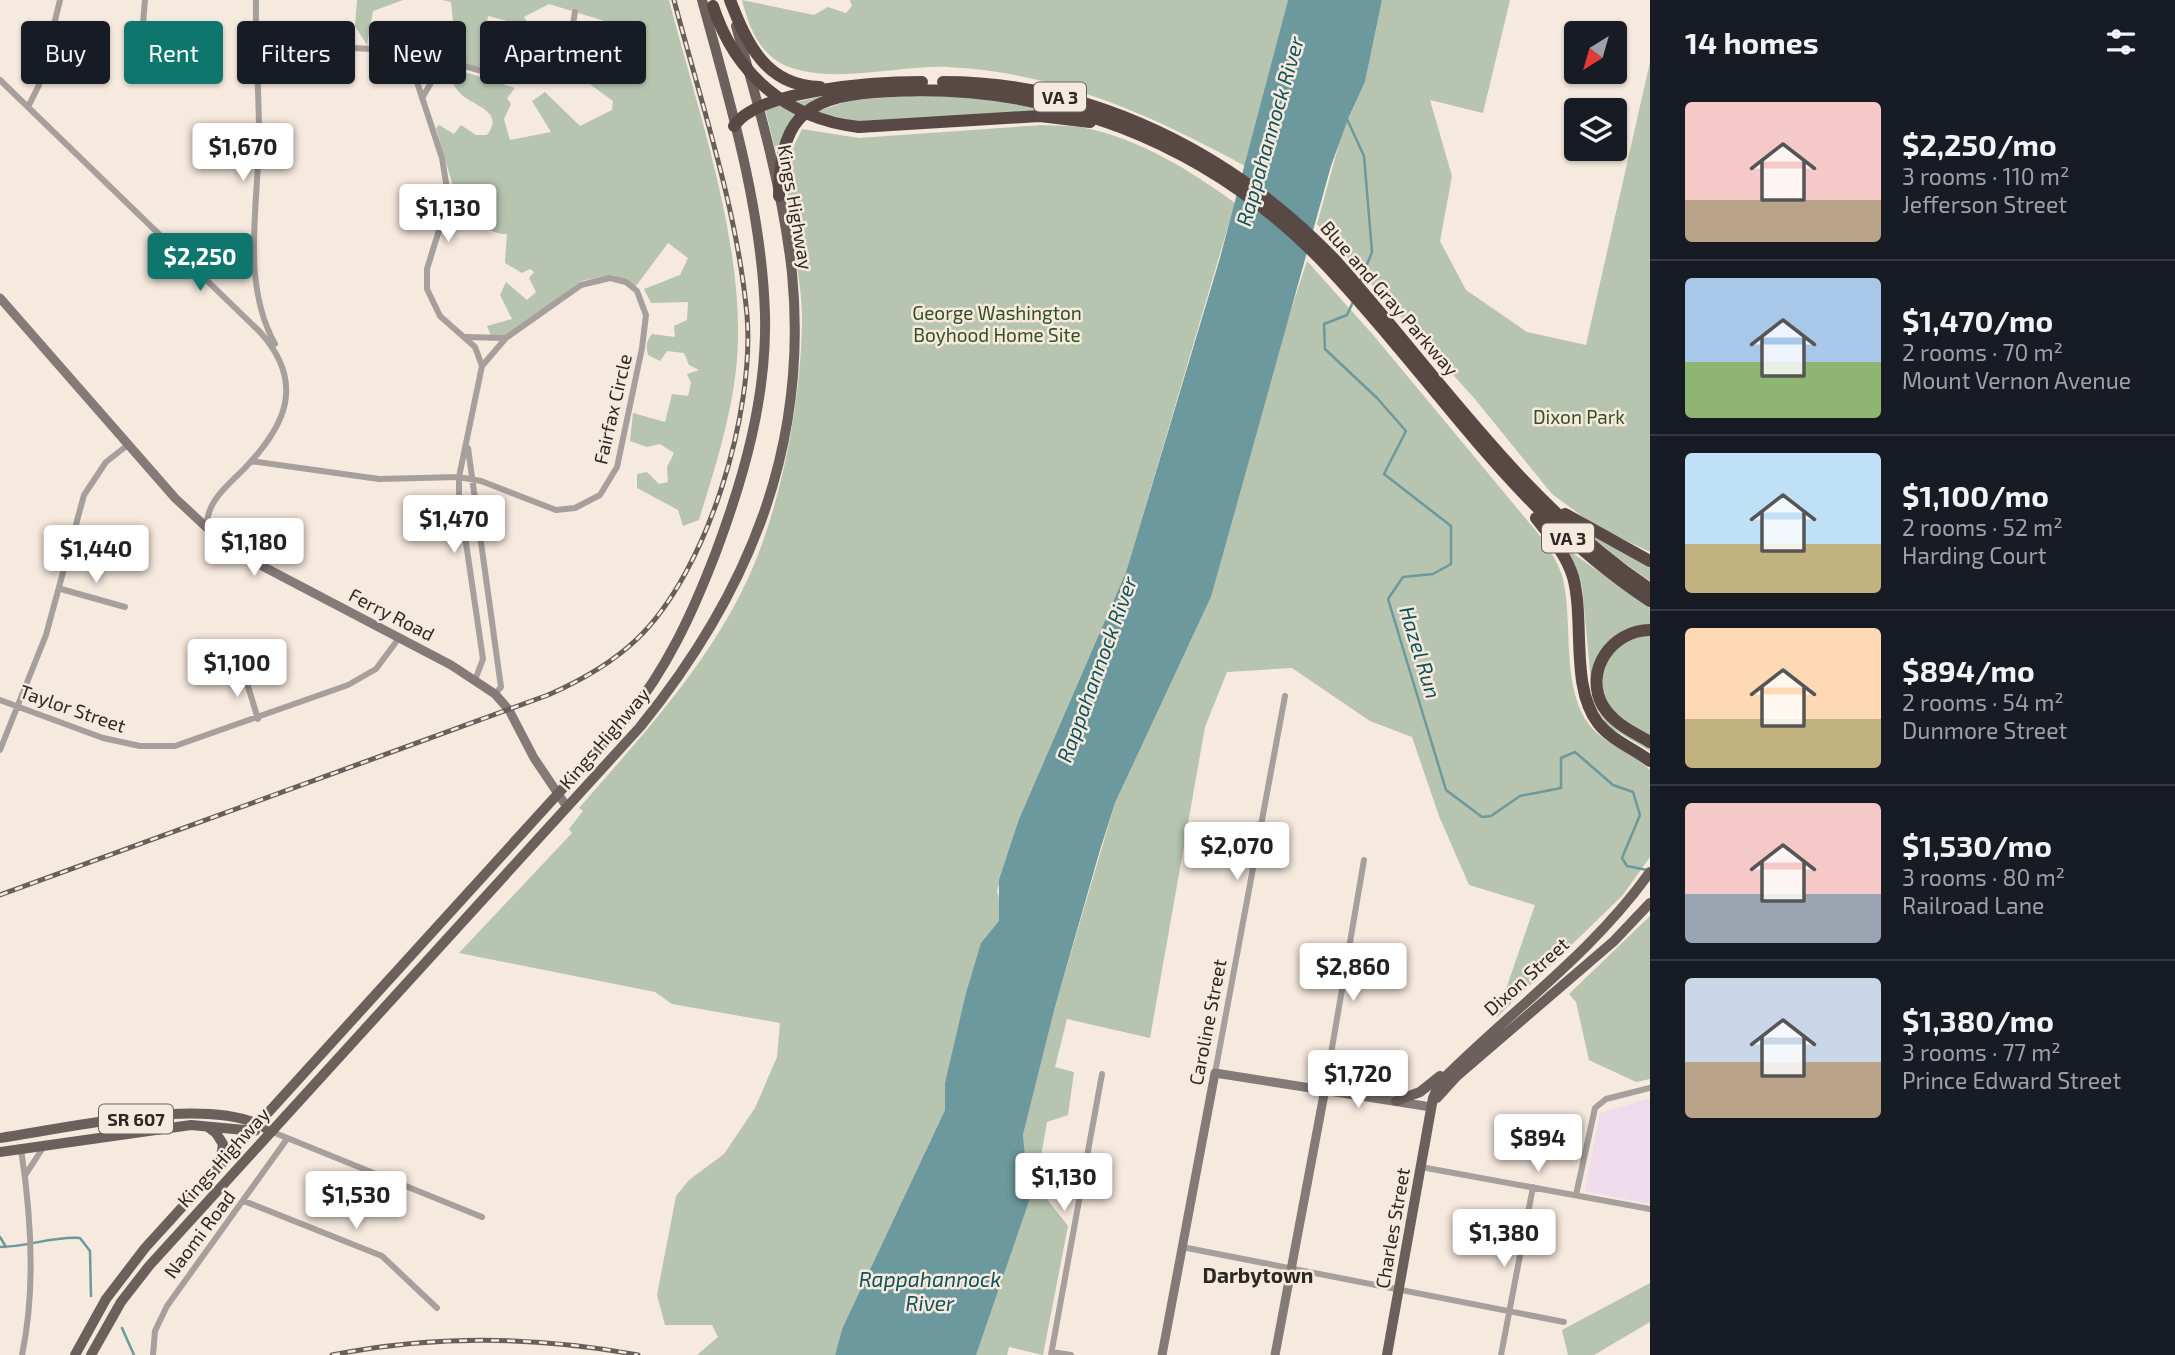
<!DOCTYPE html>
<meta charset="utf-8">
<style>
:root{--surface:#171b24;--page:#20242c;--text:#f1f3f6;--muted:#9ea1a6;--line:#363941;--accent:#0f766e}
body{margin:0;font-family:"Exo 2",sans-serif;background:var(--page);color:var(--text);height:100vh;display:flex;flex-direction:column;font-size:26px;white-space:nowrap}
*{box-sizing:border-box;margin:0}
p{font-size:23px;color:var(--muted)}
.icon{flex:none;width:38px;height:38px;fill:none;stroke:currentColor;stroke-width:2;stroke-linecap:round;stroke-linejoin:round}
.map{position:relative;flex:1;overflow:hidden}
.details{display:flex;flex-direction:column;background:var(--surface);width:525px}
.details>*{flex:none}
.guide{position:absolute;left:21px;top:21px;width:665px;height:63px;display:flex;gap:14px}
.needle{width:46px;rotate:217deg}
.controls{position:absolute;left:1564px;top:21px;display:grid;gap:14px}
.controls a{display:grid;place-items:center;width:63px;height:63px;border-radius:7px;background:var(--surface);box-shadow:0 2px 5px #0004;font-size:35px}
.price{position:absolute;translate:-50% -60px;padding:0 16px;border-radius:7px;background:#fff;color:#222;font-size:23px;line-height:46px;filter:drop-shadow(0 2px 4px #0008)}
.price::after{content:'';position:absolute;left:50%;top:42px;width:21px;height:16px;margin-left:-10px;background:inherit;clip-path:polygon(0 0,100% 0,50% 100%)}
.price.active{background:var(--accent);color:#fff}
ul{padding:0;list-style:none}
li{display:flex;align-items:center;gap:21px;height:175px;padding:0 35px}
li+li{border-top:2px solid var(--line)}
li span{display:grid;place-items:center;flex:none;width:196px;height:140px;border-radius:7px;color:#555}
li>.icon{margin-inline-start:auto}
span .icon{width:84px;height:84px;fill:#fffc;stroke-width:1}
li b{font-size:30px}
h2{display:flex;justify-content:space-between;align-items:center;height:84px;padding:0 35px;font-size:30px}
.chip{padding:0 24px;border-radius:7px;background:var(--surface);box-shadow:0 2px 5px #0004;font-size:24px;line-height:63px}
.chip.active{background:var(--accent);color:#fff}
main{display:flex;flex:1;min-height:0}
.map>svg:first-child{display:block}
.education{fill:#eedbeb}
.green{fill:#b6c4b0}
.water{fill:#6c999d}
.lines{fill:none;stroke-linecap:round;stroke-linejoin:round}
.stream{stroke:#6c999d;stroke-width:2.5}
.street{stroke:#a69f9c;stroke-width:6}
.secondary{stroke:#847a77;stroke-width:9}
.primary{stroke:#6c605c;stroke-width:10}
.highway{stroke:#584945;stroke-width:12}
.rail-casing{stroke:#67605a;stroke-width:5}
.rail{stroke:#f6e9de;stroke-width:2.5;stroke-dasharray:8;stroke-linecap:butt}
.highway-bridge{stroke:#584945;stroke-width:12}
.labels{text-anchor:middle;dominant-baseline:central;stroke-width:5;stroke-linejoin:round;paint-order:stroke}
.shield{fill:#f6e9de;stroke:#69625c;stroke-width:2}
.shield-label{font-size:18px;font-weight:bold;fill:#2d2824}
.street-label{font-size:19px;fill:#2d2824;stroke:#f6e9de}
.park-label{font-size:19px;fill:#325022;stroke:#f6e9de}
.water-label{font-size:21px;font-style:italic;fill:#0f5358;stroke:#f6e9de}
.neighbourhood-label{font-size:21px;font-weight:bold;fill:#2d2824;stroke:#f6e9de}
</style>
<main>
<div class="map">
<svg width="1650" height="1355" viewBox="0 0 1650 1355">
<rect width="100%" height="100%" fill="#f6e9de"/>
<path class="education" d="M1650,1098V1204L1585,1191L1600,1113Z"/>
<path class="green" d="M357,0H403L373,11L367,45L355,26Z
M442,0H669C698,113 749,254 736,370C730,422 714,471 699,520L683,526L678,510L637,488V474L647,472L659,484L668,482L667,467L674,453L660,444L647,447L630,441L633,413L665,422L672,394L688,396L691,383L687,374L699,370L689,365L684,353L667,351L660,361L648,355C646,346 646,341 652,334L675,337L674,326L687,320L688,302L651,303L644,289L680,275L688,258L668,243L636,286L613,275L581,281L507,335L492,338L487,326L512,319L500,295L506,282L527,300L536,292L529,278L534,272L530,269L522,273L505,263L507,234C496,235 478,226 472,216L482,211L487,191L453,186L436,128L439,125L454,134L461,125L476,135H487C503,114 481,108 466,98C457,92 453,84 449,75L456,69L515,88L507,98L511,104L504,119L510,140L551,132L532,101L545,92L580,126L612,110L613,101L573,72L579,62L601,69L628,42L631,29L549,4L524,17L533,31L527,34L519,24L488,16L484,38L508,44L504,74L471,66L430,48L453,21L451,2Z
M742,0L814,15L828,7L846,13L852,6L850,0H1288L1245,166C1152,115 1056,72 948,67C900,65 834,84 789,67C760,56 749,28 742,0Z
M1382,0H1510L1483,113L1430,100L1452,176L1440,241L1466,290L1527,332L1586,345L1650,62V552L1594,525L1552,494L1474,398L1317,224L1342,133L1365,82Z
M823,96L791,121L776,152L765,109Z
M910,96L969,97L1057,111L859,122L816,112L851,100Z
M1042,125C1056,126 1072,125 1085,128C1140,139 1191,171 1235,203L1126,572L1019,819L997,891L1001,906L999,921L945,1083V1110L842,1329L835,1355H697L718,1337L712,1325H665L657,1295L676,1196L689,1180L724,1154L755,1108L777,1057L780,1023L672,1004L655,992L459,953L572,833L569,829L583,811L579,808C638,740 700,674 741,593C780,517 802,401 802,316C802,272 780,197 790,158C792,148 798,138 802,129L859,138Z
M1307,261L1374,336L1541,537C1551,552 1561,566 1564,584C1572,626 1563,679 1584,717C1599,744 1630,749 1650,770V857L1622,896L1496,1018L1535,905L1469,885L1439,816L1412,737L1370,721L1292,668L1227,672L1205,727L1150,1038L1067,1019L1055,1067L1074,1072L1068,1115L1047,1122L1036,1185L1068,1226L1043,1355L1009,1347L1007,1355H976L1024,1157L1023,1135L1055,1007L1115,803L1211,597L1277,353Z
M1594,537L1650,567V581L1592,540Z
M1567,549L1650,608V626L1615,637L1595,695L1650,746V751L1609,727L1593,703L1582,586Z
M1650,634V736C1641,731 1629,726 1621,720C1596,700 1593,649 1628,637C1635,635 1643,635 1650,634Z
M1650,916V1079L1636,1082L1589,1060L1576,1002L1569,994Z
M1650,1283V1322L1594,1355H1568L1562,1330Z"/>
<path class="water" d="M1288,0H1382L1365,82L1348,119L1331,166L1211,597L1115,803L1100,850L1055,1007L1023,1135L1029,1201L976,1355H835L842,1329L945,1110V1083L966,993L981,943L999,921V880L1019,819L1126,572L1220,258Z"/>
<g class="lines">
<path class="stream" d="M1346,117L1364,156L1372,252L1360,282
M1353,302L1347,315L1324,324L1325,349L1377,398L1406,431L1384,474L1451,526V564L1433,574L1403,577L1388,599L1446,790L1482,817L1491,816L1520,796L1561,788V758L1575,752L1613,785L1633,792L1640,815L1622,858L1627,866L1647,870
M0,1237L6,1247
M0,1247C27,1247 53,1236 80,1238L90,1251L91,1296
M122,1328L134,1355"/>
<path class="street" d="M256,0C255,45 259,89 259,134C259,203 240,281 275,344
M140,39L148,61L139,67L132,64L131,54L142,35L145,0
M255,43L411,51C454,57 544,109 568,44C572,34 573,23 575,12
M393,51L403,57L412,67L442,158L447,189L444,214L427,269V289L440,316L475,347L482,366L459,477V495L483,659L475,680
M0,80L260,332C306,383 286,426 243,470C226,487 205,503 207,529
M422,98L435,76L456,64
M28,107L39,85L60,0
M466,337L504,338
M468,448L501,687L495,694
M251,461L379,479L459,477L481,481L556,510L575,508L600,495L617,467L642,348L646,315L637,291L626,282L610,278L581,285L506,338L482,366
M61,589L125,607
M243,670L258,719
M0,700L103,738L140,746H175L348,685L376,669L399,638
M0,750L46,635L84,495L106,462L129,444
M1215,1073L1285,696
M1325,1089L1364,860
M270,1131L482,1217
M21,1149C31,1214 36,1289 22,1355
M1421,1167L1650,1209
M26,1174L44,1146
M1576,1195L1595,1108L1606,1099L1650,1088
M244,1201L382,1256L437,1308
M1182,1247L1564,1322
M1052,1352L1071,1355
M153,1355L155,1331L167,1306L287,1139
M1051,1355L1102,1074
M1501,1355L1533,1187"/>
<path class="secondary" d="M0,298L175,498L220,540L264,567L451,665L495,694L509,710L534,758L567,807
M1162,1355L1215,1073L1431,1107
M1275,1355L1325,1089"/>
<path class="primary" d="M1437,1098L1457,1076L1614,941L1650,903
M1396,1101L1420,1092L1440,1076
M208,1127L216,1133L223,1144L220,1164
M0,1138C64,1129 218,1092 270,1131
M0,1152L191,1125L255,1131
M75,1355L106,1299L145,1248L626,719C667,669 693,612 716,552C744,477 767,397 765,315C762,209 730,102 702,0
M91,1355L121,1302L149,1266L640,727C748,594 809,448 792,273C783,190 759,107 736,26
M1387,1355L1433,1098L1439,1083C1508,1013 1593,953 1650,872"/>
<path class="highway" d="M730,0C747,44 766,86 820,87
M943,82C1093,82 1233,154 1335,260C1436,373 1522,504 1650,589
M734,126C759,89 878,82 922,82
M859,127L1040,116L1090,122
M779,196C780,124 800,97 875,92C1047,79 1208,141 1327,266C1437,382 1512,510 1650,601
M1565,514L1650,561
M1536,518C1550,536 1566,554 1573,577C1585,620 1570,687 1598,723C1611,740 1633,748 1650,761
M1650,630C1612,630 1583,671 1603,706C1614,724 1633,732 1650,742"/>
<defs>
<path id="rail" d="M0,895L548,695C580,681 611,664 637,639C708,571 755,412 747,315C737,208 701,103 674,0
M332,1355C433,1335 537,1336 638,1355"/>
</defs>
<use href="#rail" class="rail-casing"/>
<use href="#rail" class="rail"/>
<path class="highway-bridge" d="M713,6C735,74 787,119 859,127"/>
</g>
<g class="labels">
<g class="shield">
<rect x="1034" y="82.5" width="52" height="29" rx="5"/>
<rect x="1542" y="523.5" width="52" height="29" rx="5"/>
<rect x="99" y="1104.5" width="74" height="29" rx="5"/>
</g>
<g class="shield-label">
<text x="1060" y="97">VA 3</text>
<text x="1568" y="538">VA 3</text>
<text x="136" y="1119">SR 607</text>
</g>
<g class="street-label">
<text transform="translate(796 207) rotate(80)">Kings Highway</text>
<text transform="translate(1390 298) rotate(49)">Blue and Gray Parkway</text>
<text transform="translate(612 409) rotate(-77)">Fairfax Circle</text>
<text transform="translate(392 614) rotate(27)">Ferry Road</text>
<text transform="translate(73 708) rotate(19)">Taylor Street</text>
<text transform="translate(604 738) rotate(-49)">Kings Highway</text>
<text transform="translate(1526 976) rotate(-42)">Dixon Street</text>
<text transform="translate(1207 1022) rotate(-79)">Caroline Street</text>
<text transform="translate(223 1157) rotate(-48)">Kings Highway</text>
<text transform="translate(1392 1228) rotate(-80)">Charles Street</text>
<text transform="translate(199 1234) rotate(-53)">Naomi Road</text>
</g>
<g class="park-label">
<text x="997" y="312">George Washington<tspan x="997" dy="22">Boyhood Home Site</tspan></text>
<text x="1579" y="416">Dixon Park</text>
</g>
<g class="water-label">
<text transform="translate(1269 131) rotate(-74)">Rappahannock River</text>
<text transform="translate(1421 652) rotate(73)">Hazel Run</text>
<text transform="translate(1096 669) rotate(-70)">Rappahannock River</text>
<text x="930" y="1278">Rappahannock<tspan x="930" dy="24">River</tspan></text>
</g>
<g class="neighbourhood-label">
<text x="1258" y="1274">Darbytown</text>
</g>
</g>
</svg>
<div class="controls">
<a><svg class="needle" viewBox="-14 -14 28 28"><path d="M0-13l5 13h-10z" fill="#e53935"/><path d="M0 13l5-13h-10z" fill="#9ea1a6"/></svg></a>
<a><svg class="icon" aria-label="layers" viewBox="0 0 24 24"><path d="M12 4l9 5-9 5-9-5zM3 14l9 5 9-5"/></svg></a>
</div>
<b class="price" style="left:243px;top:183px">$1,670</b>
<b class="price" style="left:448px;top:244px">$1,130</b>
<b class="price active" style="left:200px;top:293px">$2,250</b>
<b class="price" style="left:454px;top:555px">$1,470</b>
<b class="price" style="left:254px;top:578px">$1,180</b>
<b class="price" style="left:96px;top:585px">$1,440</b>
<b class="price" style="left:237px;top:699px">$1,100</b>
<b class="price" style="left:1237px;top:882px">$2,070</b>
<b class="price" style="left:1353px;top:1003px">$2,860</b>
<b class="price" style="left:1358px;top:1110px">$1,720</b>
<b class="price" style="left:1538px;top:1174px">$894</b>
<b class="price" style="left:1064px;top:1213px">$1,130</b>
<b class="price" style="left:356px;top:1231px">$1,530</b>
<b class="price" style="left:1504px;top:1269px">$1,380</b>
<div class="guide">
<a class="chip">Buy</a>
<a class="chip active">Rent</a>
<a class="chip">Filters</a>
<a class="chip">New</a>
<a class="chip">Apartment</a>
</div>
</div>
<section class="details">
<h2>14 homes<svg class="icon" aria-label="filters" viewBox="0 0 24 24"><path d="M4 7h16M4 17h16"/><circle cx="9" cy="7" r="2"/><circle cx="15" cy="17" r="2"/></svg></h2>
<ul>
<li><span style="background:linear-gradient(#f6c9c9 70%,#b9a48a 0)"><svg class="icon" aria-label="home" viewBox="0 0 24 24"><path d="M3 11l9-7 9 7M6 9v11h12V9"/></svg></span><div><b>$2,250/mo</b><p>3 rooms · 110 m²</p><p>Jefferson Street</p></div></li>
<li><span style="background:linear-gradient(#a9c7e8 60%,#8fb573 0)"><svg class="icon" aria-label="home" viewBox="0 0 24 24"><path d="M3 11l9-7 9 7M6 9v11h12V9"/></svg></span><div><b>$1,470/mo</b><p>2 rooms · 70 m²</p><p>Mount Vernon Avenue</p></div></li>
<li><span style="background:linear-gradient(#bfe0f5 65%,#c2b280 0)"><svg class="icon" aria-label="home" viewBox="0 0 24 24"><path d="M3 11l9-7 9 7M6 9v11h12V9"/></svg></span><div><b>$1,100/mo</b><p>2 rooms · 52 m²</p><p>Harding Court</p></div></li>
<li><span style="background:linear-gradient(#ffd9b3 65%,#c2b280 0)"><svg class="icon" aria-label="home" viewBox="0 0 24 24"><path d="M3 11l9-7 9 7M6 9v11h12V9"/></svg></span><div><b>$894/mo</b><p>2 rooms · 54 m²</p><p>Dunmore Street</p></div></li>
<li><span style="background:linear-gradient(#f6c9c9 65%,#9aa5b1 0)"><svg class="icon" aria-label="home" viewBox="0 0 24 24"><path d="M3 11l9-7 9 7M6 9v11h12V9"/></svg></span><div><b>$1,530/mo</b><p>3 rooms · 80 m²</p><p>Railroad Lane</p></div></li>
<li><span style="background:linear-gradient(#c9d6e8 60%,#b9a48a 0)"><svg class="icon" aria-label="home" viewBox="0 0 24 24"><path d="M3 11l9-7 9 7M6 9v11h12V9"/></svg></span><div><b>$1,380/mo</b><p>3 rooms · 77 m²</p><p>Prince Edward Street</p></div></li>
</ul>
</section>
</main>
